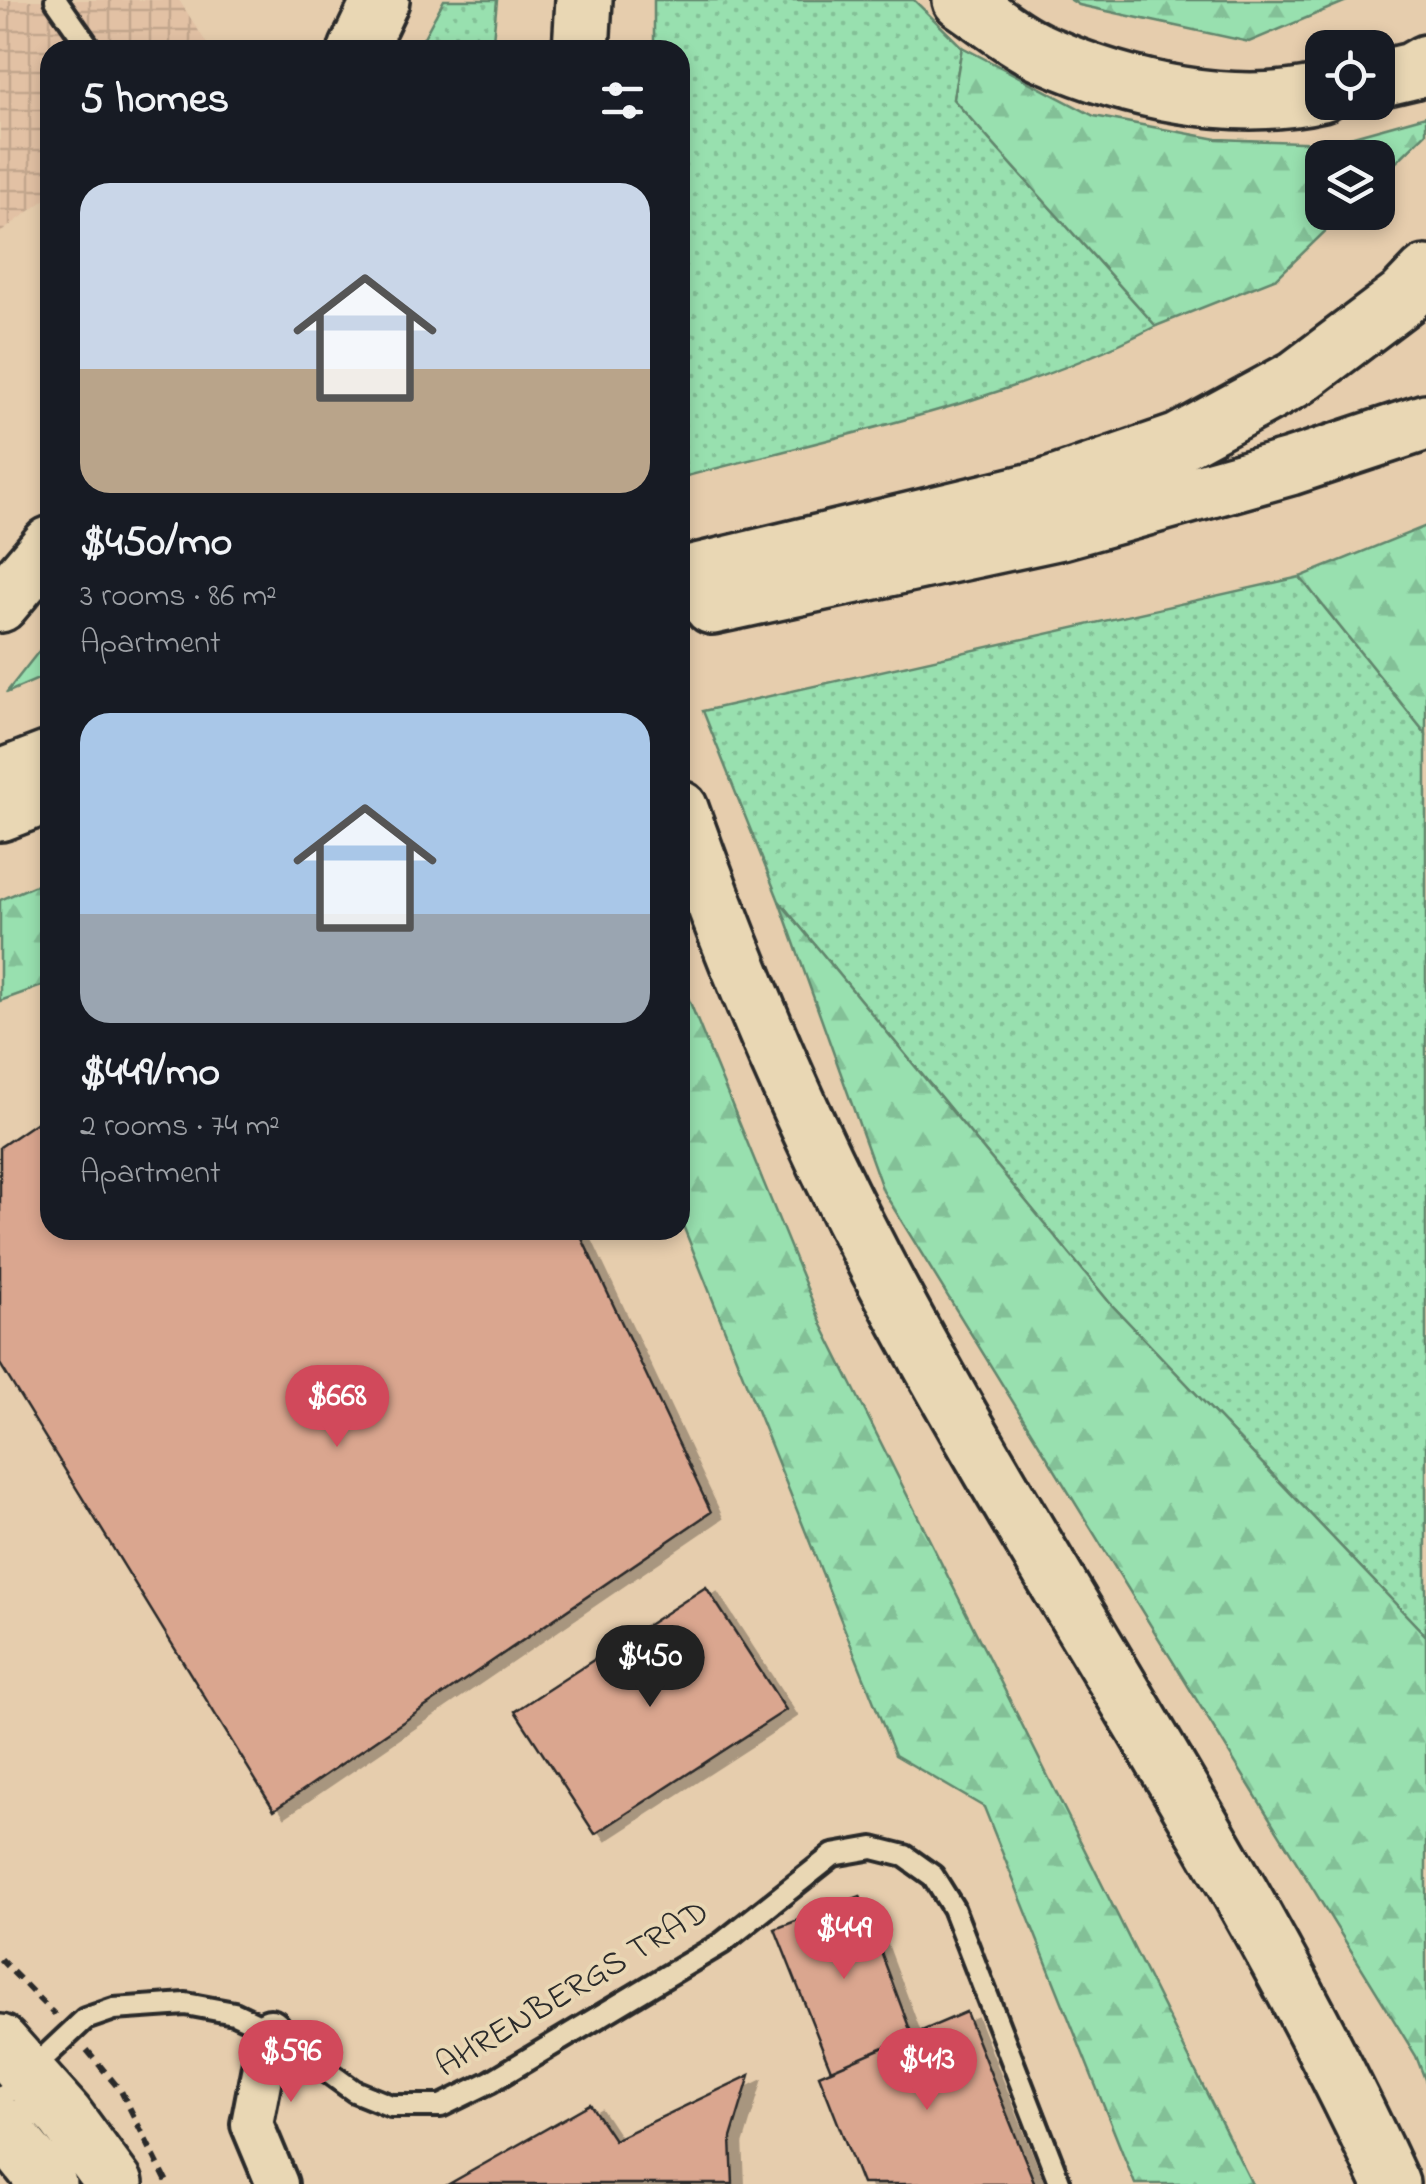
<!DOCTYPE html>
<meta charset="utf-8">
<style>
:root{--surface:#171b24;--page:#20242c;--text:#f1f3f6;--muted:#9ea1a6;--accent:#d1495b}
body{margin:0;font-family:"Indie Flower",sans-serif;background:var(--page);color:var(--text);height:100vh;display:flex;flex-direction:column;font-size:38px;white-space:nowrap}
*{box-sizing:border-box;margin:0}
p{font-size:32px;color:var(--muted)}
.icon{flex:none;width:55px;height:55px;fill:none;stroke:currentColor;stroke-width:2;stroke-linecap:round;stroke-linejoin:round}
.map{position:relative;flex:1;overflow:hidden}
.drawer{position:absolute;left:40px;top:40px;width:650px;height:1200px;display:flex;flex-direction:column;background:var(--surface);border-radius:30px;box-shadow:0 5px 15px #0003}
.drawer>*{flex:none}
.fabs{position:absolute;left:1305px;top:30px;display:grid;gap:20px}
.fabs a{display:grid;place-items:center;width:90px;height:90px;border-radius:20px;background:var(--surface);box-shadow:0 5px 15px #0003;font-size:50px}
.price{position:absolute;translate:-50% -85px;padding:0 22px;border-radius:35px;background:var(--accent);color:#fff;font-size:32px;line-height:65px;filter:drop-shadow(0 2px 5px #0008)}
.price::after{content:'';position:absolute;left:50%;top:60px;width:30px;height:22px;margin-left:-15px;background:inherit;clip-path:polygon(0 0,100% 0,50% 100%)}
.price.current{background:#222;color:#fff}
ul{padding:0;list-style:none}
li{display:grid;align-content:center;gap:20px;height:530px;padding:0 40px}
li span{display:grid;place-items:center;height:310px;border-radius:30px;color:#555}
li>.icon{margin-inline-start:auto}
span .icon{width:180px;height:180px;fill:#fffc;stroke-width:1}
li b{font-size:42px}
h2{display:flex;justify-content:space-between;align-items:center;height:120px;padding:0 40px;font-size:42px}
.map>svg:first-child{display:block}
.industrial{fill:url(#industrial-grid)}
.grass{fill:url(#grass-dots);stroke:#62866d;stroke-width:2.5}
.forest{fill:url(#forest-firs);stroke:#62866d;stroke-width:2.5}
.building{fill:#daa68f;stroke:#2b2b2b;stroke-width:2.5;filter:url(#shadow)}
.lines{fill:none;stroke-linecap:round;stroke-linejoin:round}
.lane-casing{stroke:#2b2b2b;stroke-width:28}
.street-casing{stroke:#2b2b2b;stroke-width:48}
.secondary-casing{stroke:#2b2b2b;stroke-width:62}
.highway-casing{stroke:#2b2b2b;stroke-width:62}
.path{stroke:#2b2b2b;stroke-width:6;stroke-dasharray:10 8;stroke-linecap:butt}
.lane{stroke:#e9d7b4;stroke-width:20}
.street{stroke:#e9d7b4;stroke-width:40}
.secondary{stroke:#e9d7b4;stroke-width:55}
.highway{stroke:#e9d7b4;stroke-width:55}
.labels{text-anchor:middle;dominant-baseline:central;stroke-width:8;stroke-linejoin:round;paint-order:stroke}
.street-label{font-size:35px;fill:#2b2b2b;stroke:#e9d7b4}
</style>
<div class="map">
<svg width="1426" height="2184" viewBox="0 0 1426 2184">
<defs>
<pattern id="industrial-grid" width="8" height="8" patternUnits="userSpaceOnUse" patternTransform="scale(2.5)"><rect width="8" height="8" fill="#e2c1a4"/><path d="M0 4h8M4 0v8" fill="none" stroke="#c2a68d"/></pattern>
<pattern id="grass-dots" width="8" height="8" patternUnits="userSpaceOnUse" patternTransform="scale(2.5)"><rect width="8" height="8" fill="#98e0af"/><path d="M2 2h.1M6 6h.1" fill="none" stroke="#83c097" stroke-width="1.8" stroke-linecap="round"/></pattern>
<pattern id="forest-firs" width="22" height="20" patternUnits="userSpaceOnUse" patternTransform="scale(2.5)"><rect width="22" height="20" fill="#98e0af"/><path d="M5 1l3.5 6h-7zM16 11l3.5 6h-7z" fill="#83c097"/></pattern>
<filter id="shadow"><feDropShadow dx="11" dy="6" stdDeviation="0" flood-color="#0004"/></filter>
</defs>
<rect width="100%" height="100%" fill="#e6cdad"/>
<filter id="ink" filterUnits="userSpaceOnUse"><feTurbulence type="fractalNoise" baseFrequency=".01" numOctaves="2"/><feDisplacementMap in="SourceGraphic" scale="20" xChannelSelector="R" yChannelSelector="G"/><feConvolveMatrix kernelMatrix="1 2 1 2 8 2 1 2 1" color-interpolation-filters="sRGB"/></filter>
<g filter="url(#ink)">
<path class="industrial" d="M0,0H179L211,50H50V196L0,233Z"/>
<path class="grass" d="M444,0H497L492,50H417Z
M654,0H914L962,47L953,99L1156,326C1009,402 846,434 687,476L680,424V50H654Z
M1300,577L1426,734V1636L1109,1302L779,901L703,711Z"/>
<path class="forest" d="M1071,0H1349L1249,42L1079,5Z
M962,47L1094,116L1217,139L1328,143L1426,116V133L1378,180V158H1322V212L1344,213L1277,278L1156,326L953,99Z
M1426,526V734L1300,577Z
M50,637V674L6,693Z
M50,879V983L0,1001V900Z
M779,901L1109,1302L1426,1636V2082L1416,2056L883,1191Z
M680,978L822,1325L1252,2184H1135L984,1807L895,1755L680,1218Z"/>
<path class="building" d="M50,1113V1230H578L711,1512L274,1810L0,1364V1147Z
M706,1587L786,1710L595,1834L515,1711Z
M860,1896L912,2035L831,2070L775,1929Z
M966,2012L1035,2184H862L819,2075Z
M750,2075L731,2138L733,2184H449L590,2104L614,2140Z"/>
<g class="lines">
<defs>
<path id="lane" d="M56,0L91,50
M0,2099L85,2019L114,2009L186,2004L234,2013L270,2030L354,2091L391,2106H441L490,2082L722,1943L833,1855L873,1848L905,1856L933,1876L953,1908L1060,2184"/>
<path id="street" d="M270,2030L252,2124L277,2184"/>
<path id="secondary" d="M0,813L50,794
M0,2043L65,2116L115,2184
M0,2124L48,2184"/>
<path id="highway" d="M961,0C988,18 1015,41 1045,54C1127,90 1233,114 1322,93
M357,50L381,0
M581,50L584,0
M1378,79L1412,71L1426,63
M680,576L1042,489L1179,442L1297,378L1403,298L1426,274
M0,604L50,545
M712,606L1061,531L1290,467L1426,422
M0,778L50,759
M680,809C739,976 808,1138 892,1294C1053,1594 1249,1874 1391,2184"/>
</defs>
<use href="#lane" class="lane-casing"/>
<use href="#street" class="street-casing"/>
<use href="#secondary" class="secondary-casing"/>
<use href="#highway" class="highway-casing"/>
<path class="path" d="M0,1959L55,2015
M87,2050L121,2091L168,2184"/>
<use href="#lane" class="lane"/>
<use href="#street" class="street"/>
<use href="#secondary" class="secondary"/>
<use href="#highway" class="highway"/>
</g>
</g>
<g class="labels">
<g class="street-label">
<text transform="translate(573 1990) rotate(-31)">AHRENBERGS TRAD</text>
</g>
</g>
</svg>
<div class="fabs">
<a><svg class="icon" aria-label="locate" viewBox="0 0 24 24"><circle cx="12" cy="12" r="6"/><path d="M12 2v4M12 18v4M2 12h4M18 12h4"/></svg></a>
<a><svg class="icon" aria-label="layers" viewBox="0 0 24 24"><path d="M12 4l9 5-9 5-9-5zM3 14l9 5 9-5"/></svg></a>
</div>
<b class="price" style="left:337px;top:1450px">$668</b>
<b class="price current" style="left:650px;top:1710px">$450</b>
<b class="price" style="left:844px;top:1982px">$449</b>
<b class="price" style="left:291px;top:2105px">$596</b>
<b class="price" style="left:927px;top:2113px">$413</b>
<section class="drawer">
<h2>5 homes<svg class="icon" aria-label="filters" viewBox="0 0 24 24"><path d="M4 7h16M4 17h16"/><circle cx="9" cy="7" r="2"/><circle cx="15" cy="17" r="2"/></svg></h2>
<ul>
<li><span style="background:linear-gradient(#c9d6e8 60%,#b9a48a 0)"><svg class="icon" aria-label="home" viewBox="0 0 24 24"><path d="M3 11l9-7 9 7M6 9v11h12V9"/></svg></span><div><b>$450/mo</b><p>3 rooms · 86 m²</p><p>Apartment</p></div></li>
<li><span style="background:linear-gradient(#a9c7e8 65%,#9aa5b1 0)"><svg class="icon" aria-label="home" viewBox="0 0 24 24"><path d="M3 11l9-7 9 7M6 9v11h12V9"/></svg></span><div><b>$449/mo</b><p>2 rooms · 74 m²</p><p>Apartment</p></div></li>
</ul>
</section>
</div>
